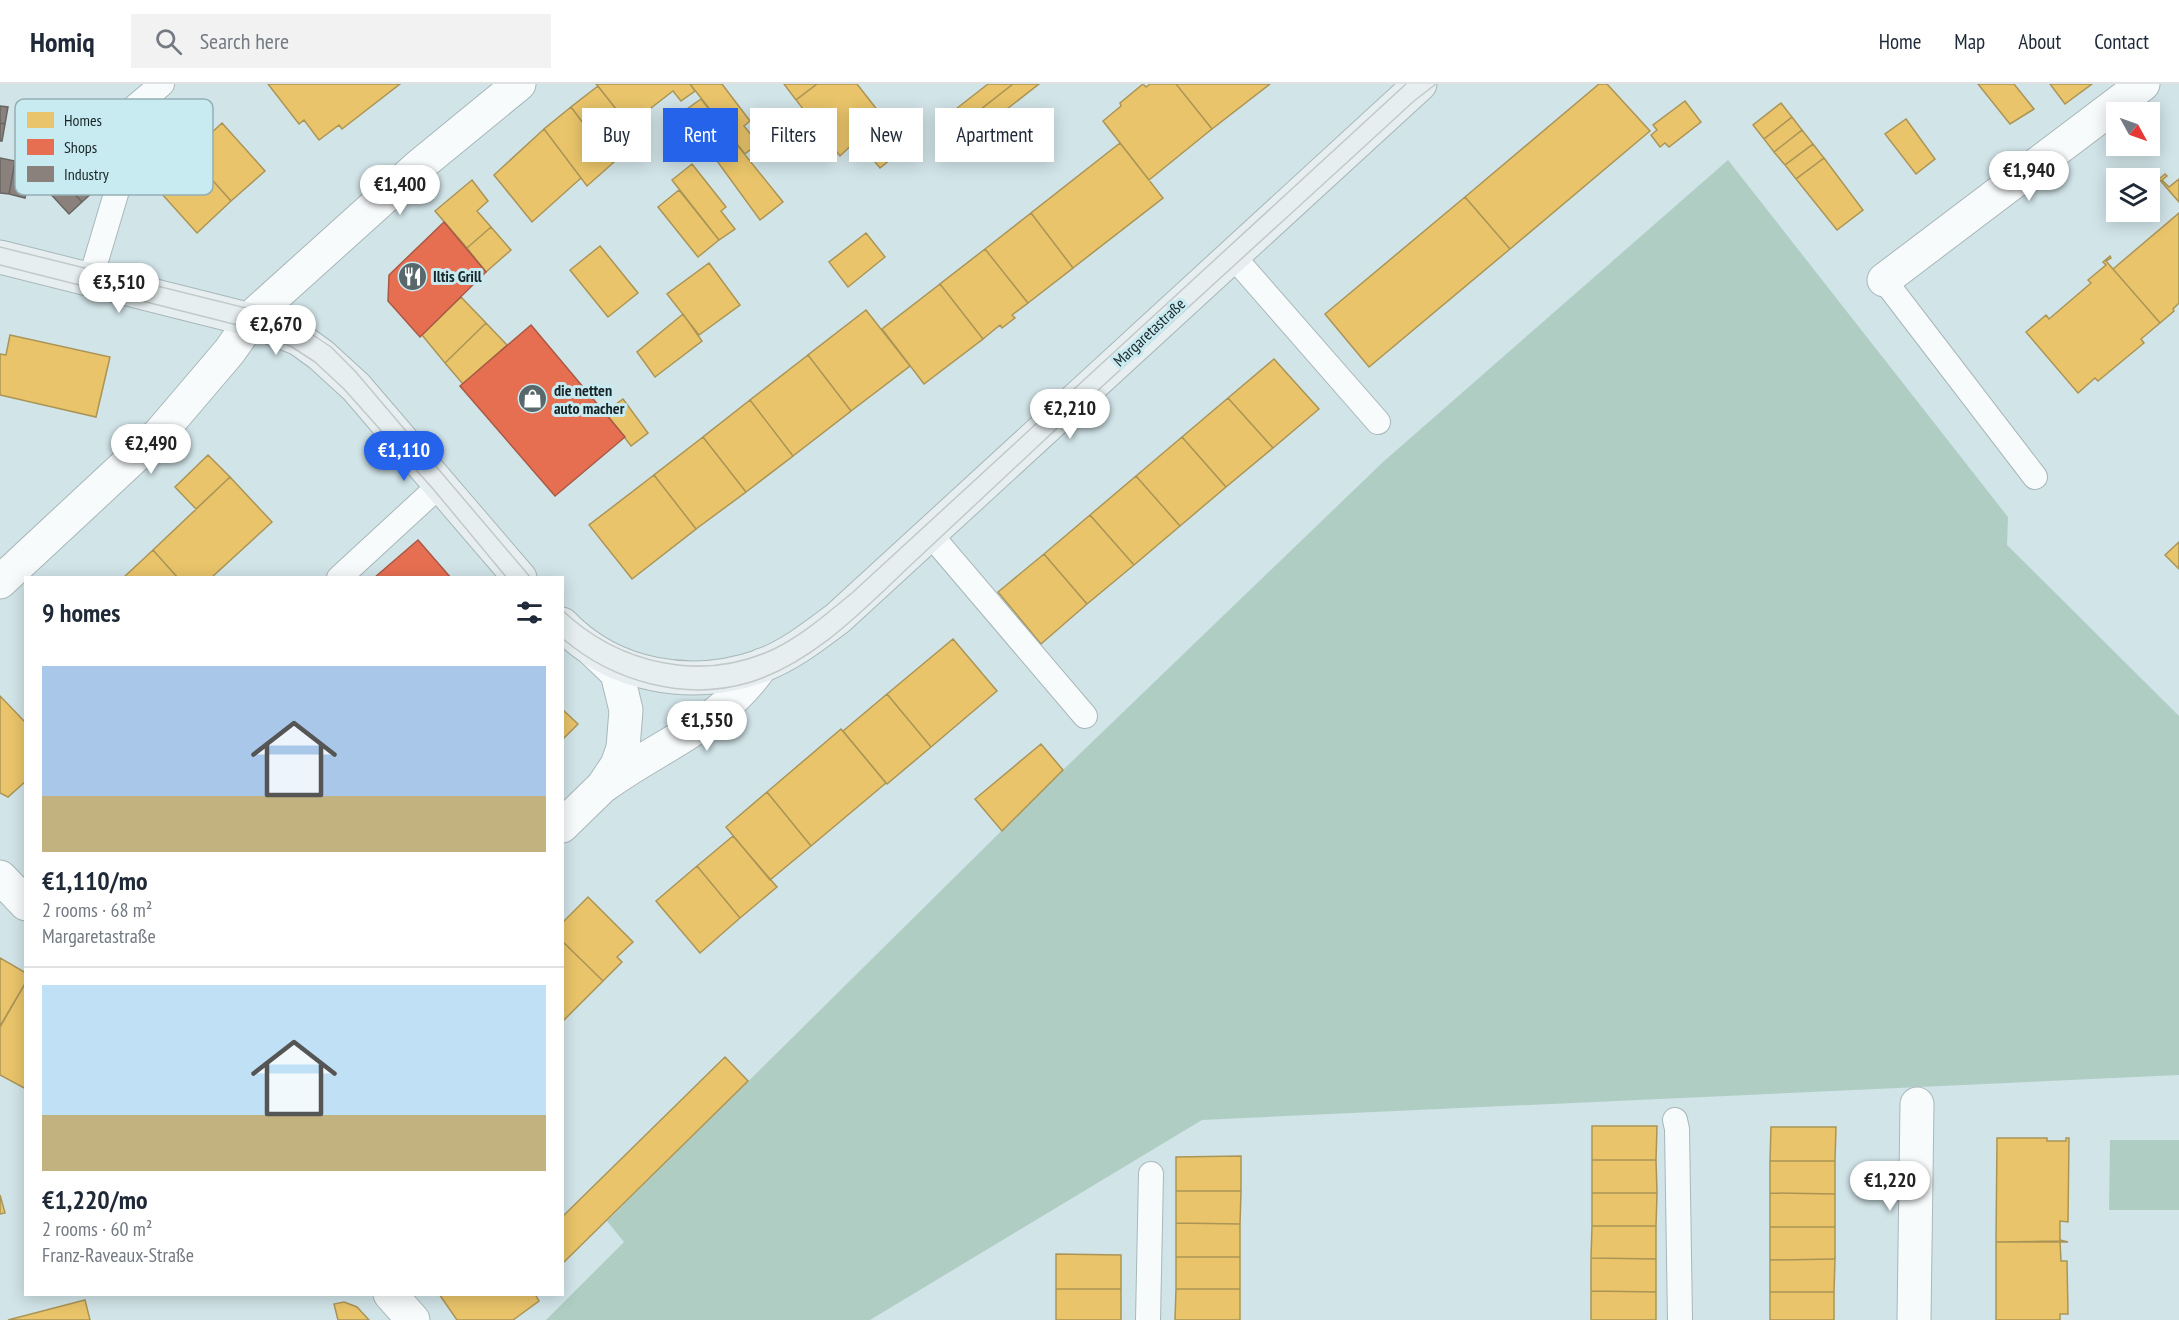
<!DOCTYPE html>
<meta charset="utf-8">
<style>
:root{--surface:#fff;--page:#f2f2f3;--text:#1f2937;--muted:#747a83;--line:#e0e1e3;--accent:#2563eb}
body{margin:0;font-family:"PT Sans Narrow",sans-serif;background:var(--page);color:var(--text);height:100vh;display:flex;flex-direction:column;font-size:22px;white-space:nowrap}
*{box-sizing:border-box;margin:0}
p{font-size:20px;color:var(--muted)}
.icon{flex:none;width:33px;height:33px;fill:none;stroke:currentColor;stroke-width:2;stroke-linecap:round;stroke-linejoin:round}
.map{position:relative;flex:1;overflow:hidden}
.sheet{position:absolute;left:24px;top:492px;width:540px;height:720px;display:flex;flex-direction:column;background:var(--surface);border-radius:0px;box-shadow:0 3px 15px #0003}
.sheet>*{flex:none}
.guide{position:absolute;left:582px;top:24px;width:570px;height:54px;display:flex;gap:12px}
.needle{width:39px;rotate:130deg}
.controls{position:absolute;left:2106px;top:18px;display:grid;gap:12px}
.controls a{display:grid;place-items:center;width:54px;height:54px;border-radius:0px;background:var(--surface);box-shadow:0 3px 15px #0003;font-size:30px}
.price{position:absolute;translate:-50% -51px;padding:0 14px;border-radius:21px;background:#fff;color:#222;font-size:20px;line-height:39px;filter:drop-shadow(0 2px 3px #0008)}
.price::after{content:'';position:absolute;left:50%;top:36px;width:18px;height:14px;margin-left:-9px;background:inherit;clip-path:polygon(0 0,100% 0,50% 100%)}
.price.selected{background:var(--accent);color:#fff}
ul{padding:0;list-style:none}
li{display:grid;align-content:center;gap:12px;height:318px;padding:0 18px}
li+li{border-top:2px solid var(--line)}
li span{display:grid;place-items:center;height:186px;border-radius:0px;color:#555}
li>.icon{margin-inline-start:auto}
span .icon{width:108px;height:108px;fill:#fffc;stroke-width:1}
li b{font-size:26px}
h2{display:flex;justify-content:space-between;align-items:center;height:72px;padding:0 18px;font-size:26px}
.tag{padding:0 21px;border-radius:0px;background:var(--surface);box-shadow:0 3px 15px #0003;font-size:21px;line-height:54px}
.tag.selected{background:var(--accent);color:#fff}
header{display:flex;align-items:center;gap:36px;box-sizing:border-box;height:84px;padding:0 30px;background:var(--surface);border-bottom:2px solid var(--line)}
header strong{font-size:28px}
nav{display:flex;gap:33px;margin-inline-start:auto;font-size:21px}
.search{width:420px;height:54px;background:var(--page);display:flex;align-items:center;gap:15px;box-sizing:border-box;padding:0 21px;border-radius:0px;color:var(--muted);font-size:22px}
.map>svg:first-child{display:block}
.green{fill:#b0cdc4}
.homes{fill:#e9c46a;stroke:#ab9556;stroke-width:1.5}
.shops{fill:#e76f51;stroke:#a95945;stroke-width:1.5}
.industry{fill:#8a817c;stroke:#686663;stroke-width:1.5}
.lines{fill:none;stroke-linecap:round;stroke-linejoin:round}
.lane-casing{stroke:#a8b7ba;stroke-width:26}
.street-casing{stroke:#a8b7ba;stroke-width:35}
.secondary-casing{stroke:#a8b7ba;stroke-width:35}
.lane{stroke:#f8fbfc;stroke-width:24}
.street{stroke:#f8fbfc;stroke-width:33}
.secondary{stroke:#e6eeef;stroke-width:33}
.tram{stroke:#c3c9ca;stroke-width:1.5}
.labels{text-anchor:middle;dominant-baseline:central;stroke-width:6;stroke-linejoin:round;paint-order:stroke}
.poi-label{font-size:16px;font-weight:bold;fill:#192628;stroke:#c8eaf1;text-anchor:start}
.street-label{font-size:16px;fill:#192628;stroke:#c8eaf1}
.key{fill:#c8eaf1;stroke:#94afb5;stroke-width:1.5}
.key-label{font-size:16px;fill:#192628}
</style>
<header>
<strong>Homiq</strong>
<div class="search"><svg class="icon" aria-label="search" viewBox="0 0 24 24"><circle cx="10" cy="10" r="6"/><path d="M15 15l6 6"/></svg>Search here</div>
<nav><a>Home</a><a>Map</a><a>About</a><a>Contact</a></nav>
</header>
<div class="map">
<svg width="2179" height="1236" viewBox="0 0 2179 1236">
<rect width="100%" height="100%" fill="#d1e4e8"/>
<path class="green" d="M1728,76L2008,433L2007,461L2179,632V991L1202,1036L870,1236H546L624,1158L607,1137L1063,686L1383,378Z
M2110,1056H2179V1126H2109Z"/>
<path class="homes" d="M268,0H400L342,45L339,41L319,56L304,36L299,40Z
M596,0H690L695,7L681,17L673,7L629,41Z
M690,0H722L750,37L744,42L758,59L745,70Z
M784,0H817L796,16Z
M817,0H857L882,32L840,72L796,16Z
M988,0H1013L962,40L952,28Z
M1013,0H1039L971,53L962,40Z
M1143,0L1146,3L1150,0H1176L1212,45L1149,96L1103,37L1121,22L1120,19Z
M1176,0H1270L1212,45Z
M1599,0H1607L1650,47L1510,165L1465,113Z
M1978,0H2014L2034,25L2010,40Z
M2050,0H2092L2065,20Z
M598,2L640,56L613,79L571,23Z
M701,15L738,62L717,77L680,30Z
M1685,17L1701,38L1669,63L1665,59L1660,63L1651,51L1657,46L1653,41Z
M1781,19L1792,33L1764,55L1753,41Z
M571,23L613,79L587,102L544,45Z
M804,25L818,44L804,55L789,37Z
M882,32L906,63L880,84L857,56Z
M1792,33L1802,46L1774,68L1764,55Z
M1906,35L1935,75L1916,90L1885,50Z
M222,39L265,87L231,117L182,62L199,46L206,54Z
M544,45L581,94L532,138L494,91Z
M1802,46L1813,60L1785,81L1774,68Z
M1120,59L1163,114L1073,184L1031,129Z
M1813,60L1824,74L1796,95L1785,81Z
M182,62L231,117L197,149L153,100L170,85L164,78Z
M738,62L783,118L760,136L717,77Z
M1824,74L1863,126L1837,146L1796,95Z
M692,80L726,123L721,127L735,145L719,156L672,96Z
M2165,90L2167,92L2162,96L2169,103L2179,95V118L2159,95Z
M472,96L488,117L477,127L491,143L467,164L435,127Z
M679,106L719,156L698,173L658,123Z
M1465,113L1510,165L1369,283L1325,230Z
M1031,129L1073,184L1028,219L985,165Z
M2179,129V219L2173,225L2174,227L2160,239L2113,185Z
M491,143L511,166L486,188L467,164Z
M866,149L885,173L848,203L829,178Z
M600,162L638,209L608,233L570,186Z
M985,165L1028,219L1012,231L1015,234L1002,244L1000,241L983,255L940,200Z
M2110,172L2111,174L2106,177L2160,239L2141,255L2144,259L2098,297L2095,294L2078,309L2026,248L2046,231L2049,235L2091,199L2088,196L2106,181L2103,178Z
M709,179L740,221L699,251L667,210Z
M940,200L983,255L924,300L882,245Z
M461,213L486,239L445,279L422,251Z
M866,226L910,282L851,327L808,271Z
M683,230L702,257L655,293L637,268Z
M486,239L507,261L463,300L445,279Z
M10,251L110,273L96,333L0,311V270L6,271Z
M808,271L851,327L793,372L750,316Z
M1274,275L1319,325L1273,364L1228,314Z
M1228,314L1273,364L1226,403L1182,353Z
M623,315L648,349L631,362L605,328Z
M750,316L793,372L746,408L703,353Z
M703,353L746,408L696,445L654,391Z
M1182,353L1226,403L1180,442L1136,392Z
M208,371L230,393L196,425L175,403Z
M654,391L696,445L632,495L589,441Z
M1136,392L1180,442L1134,481L1090,431Z
M230,393L272,438L211,494H178L153,466Z
M1090,431L1134,481L1087,520L1044,470Z
M2179,458V485L2165,471Z
M153,466L178,494H123Z
M1044,470L1087,520L1041,560L998,508Z
M953,555L997,607L931,663L887,610Z
M887,610L931,663L887,700L843,647Z
M0,612L26,639V697L8,713L0,709Z
M562,625L578,640L562,656Z
M841,645L886,699L811,762L767,708Z
M1041,660L1063,686L1002,747L975,715Z
M767,708L811,762L770,796L726,743Z
M733,752L777,803L740,834L697,782Z
M697,782L740,834L700,869L656,817Z
M588,813L633,858L617,873L622,878L603,897L562,857V839Z
M562,857L603,897L562,938Z
M0,874L26,889V898L0,942Z
M26,898V1005L0,991V943Z
M725,973L748,997L562,1180V1133Z
M1592,1042H1657L1656,1076H1592Z
M1771,1043H1836L1835,1077H1770Z
M1997,1054H2047V1057H2066V1054H2069L2068,1138L2060,1137V1156L2068,1158H1996Z
M1241,1072V1107H1176V1073Z
M1592,1076H1656L1657,1109H1592Z
M1770,1077H1835V1110L1770,1109Z
M1176,1107H1241L1240,1140L1176,1139Z
M1592,1109H1657L1656,1142H1592Z
M1770,1109L1835,1110V1143H1770Z
M0,1111L5,1129L0,1130Z
M1176,1139L1240,1140V1173H1176Z
M1592,1142H1656V1175L1591,1174Z
M1770,1143H1835V1175L1770,1176Z
M2060,1157L2061,1177H2067L2068,1230H2060V1236H1996V1158Z
M1056,1170L1121,1171V1205H1056Z
M1176,1173H1240V1205H1176Z
M1591,1174L1656,1175V1208L1591,1207Z
M1835,1175L1834,1208H1770V1176Z
M1056,1205H1121V1236H1056Z
M1176,1205H1240V1236H1175Z
M1591,1207L1656,1208V1236H1591Z
M1770,1208H1834V1236H1770Z
M439,1210H535L539,1217L513,1236H457Z
M85,1216L90,1236H8Z
M344,1218L357,1223L369,1236H338L334,1220Z"/>
<path class="shops" d="M444,138L486,188L420,253L388,217L389,191Z
M531,241L625,353L555,412L460,302Z
M418,456L451,494H374Z"/>
<path class="industry" d="M0,22L8,23L5,40L0,39Z
M0,39L5,40L2,57H0Z
M0,74L15,77L9,110L0,109Z
M15,77L32,80L25,114L9,110Z
M71,82L94,107L82,118L58,93Z
M58,93L82,118L69,130L46,105Z"/>
<g class="lines">
<defs>
<path id="lane" d="M1232,171L1378,338
M1884,196L2035,393
M90,197L121,93L125,44L130,27L162,0
M930,450L1085,632
M339,494L441,400
M1675,1036L1677,1045L1680,1236
M1148,1236L1151,1090"/>
<path id="street" d="M1884,196L2143,0
M0,498L160,349L229,268L258,227L419,82L519,0
M605,701C660,661 721,641 762,581
M562,742L603,702L617,681L623,664L626,626L617,589L593,566
M0,793L26,820
M390,1210L413,1236
M1914,1236L1917,1020"/>
<path id="secondary" d="M0,173L251,236L299,255L321,271L356,303L520,494
M562,540C614,594 692,606 761,582C790,571 814,552 838,534L1420,0"/>
</defs>
<use href="#lane" class="lane-casing"/>
<use href="#street" class="street-casing"/>
<use href="#secondary" class="secondary-casing"/>
<use href="#lane" class="lane"/>
<use href="#street" class="street"/>
<use href="#secondary" class="secondary"/>
<path class="tram" d="M0,163L258,227L301,243L331,263L355,287L531,494
M0,181L245,243L292,263L315,278L344,305L434,406L507,494
M562,526C619,580 701,599 774,565C803,551 827,529 852,509L1406,0
M562,554C613,598 686,618 751,598C815,578 865,524 913,479C954,441 995,402 1036,364C1161,247 1288,133 1414,17L1436,0"/>
</g>
<defs>
<symbol id="restaurant-disc" viewBox="-11 -11 22 22"><circle r="9.5" fill="#59686b" stroke="#c8eaf1"/><path d="M-5-6h1v4h1v-4h1v4h1v-4h1v5L-1.5 .5V6h-2V.5L-5-1ZM5-6V6H3V1.5H1.5Q1.5-4 5-6Z" fill="#fff"/></symbol>
<symbol id="shop-disc" viewBox="-11 -11 22 22"><circle r="9.5" fill="#59686b" stroke="#c8eaf1"/><path d="M-5-2.5h2.3a2.7 3.5 0 0 1 5.4 0H5L5.5 6h-11ZM-1.5-2.5h3a1.5 2.3 0 0 0-3 0Z" fill="#fff"/></symbol>
</defs>
<g fill-rule="evenodd">
<use href="#restaurant-disc" x="396" y="176" width="33" height="33"/>
<use href="#shop-disc" x="516" y="298" width="33" height="33"/>
</g>
<g class="labels">
<g class="poi-label">
<text x="433" y="192">Iltis Grill</text>
<text x="554" y="306">die netten<tspan x="554" dy="18">auto macher</tspan></text>
</g>
<g class="street-label">
<text transform="translate(1149 248) rotate(-43)">Margaretastraße</text>
</g>
</g>
<rect x="15" y="15" width="198" height="96" rx="9" class="key"/>
<rect x="27" y="28" width="27" height="16" fill="#e9c46a"/>
<rect x="27" y="55" width="27" height="16" fill="#e76f51"/>
<rect x="27" y="82" width="27" height="16" fill="#8a817c"/>
<g class="key-label">
<text x="64" y="42">Homes</text>
<text x="64" y="69">Shops</text>
<text x="64" y="96">Industry</text>
</g>
</svg>
<div class="controls">
<a><svg class="needle" viewBox="-14 -14 28 28"><path d="M0-13l5 13h-10z" fill="#e53935"/><path d="M0 13l5-13h-10z" fill="#747a83"/></svg></a>
<a><svg class="icon" aria-label="layers" viewBox="0 0 24 24"><path d="M12 4l9 5-9 5-9-5zM3 14l9 5 9-5"/></svg></a>
</div>
<b class="price" style="left:2029px;top:118px">€1,940</b>
<b class="price" style="left:400px;top:132px">€1,400</b>
<b class="price" style="left:119px;top:230px">€3,510</b>
<b class="price" style="left:276px;top:272px">€2,670</b>
<b class="price" style="left:1070px;top:356px">€2,210</b>
<b class="price" style="left:151px;top:391px">€2,490</b>
<b class="price selected" style="left:404px;top:398px">€1,110</b>
<b class="price" style="left:707px;top:668px">€1,550</b>
<b class="price" style="left:1890px;top:1128px">€1,220</b>
<div class="guide">
<a class="tag">Buy</a>
<a class="tag selected">Rent</a>
<a class="tag">Filters</a>
<a class="tag">New</a>
<a class="tag">Apartment</a>
</div>
<section class="sheet">
<h2>9 homes<svg class="icon" aria-label="filters" viewBox="0 0 24 24"><path d="M4 7h16M4 17h16"/><circle cx="9" cy="7" r="2"/><circle cx="15" cy="17" r="2"/></svg></h2>
<ul>
<li><span style="background:linear-gradient(#a9c7e8 70%,#c2b280 0)"><svg class="icon" aria-label="home" viewBox="0 0 24 24"><path d="M3 11l9-7 9 7M6 9v11h12V9"/></svg></span><div><b>€1,110/mo</b><p>2 rooms · 68 m²</p><p>Margaretastraße</p></div></li>
<li><span style="background:linear-gradient(#bfe0f5 70%,#c2b280 0)"><svg class="icon" aria-label="home" viewBox="0 0 24 24"><path d="M3 11l9-7 9 7M6 9v11h12V9"/></svg></span><div><b>€1,220/mo</b><p>2 rooms · 60 m²</p><p>Franz-Raveaux-Straße</p></div></li>
</ul>
</section>
</div>
